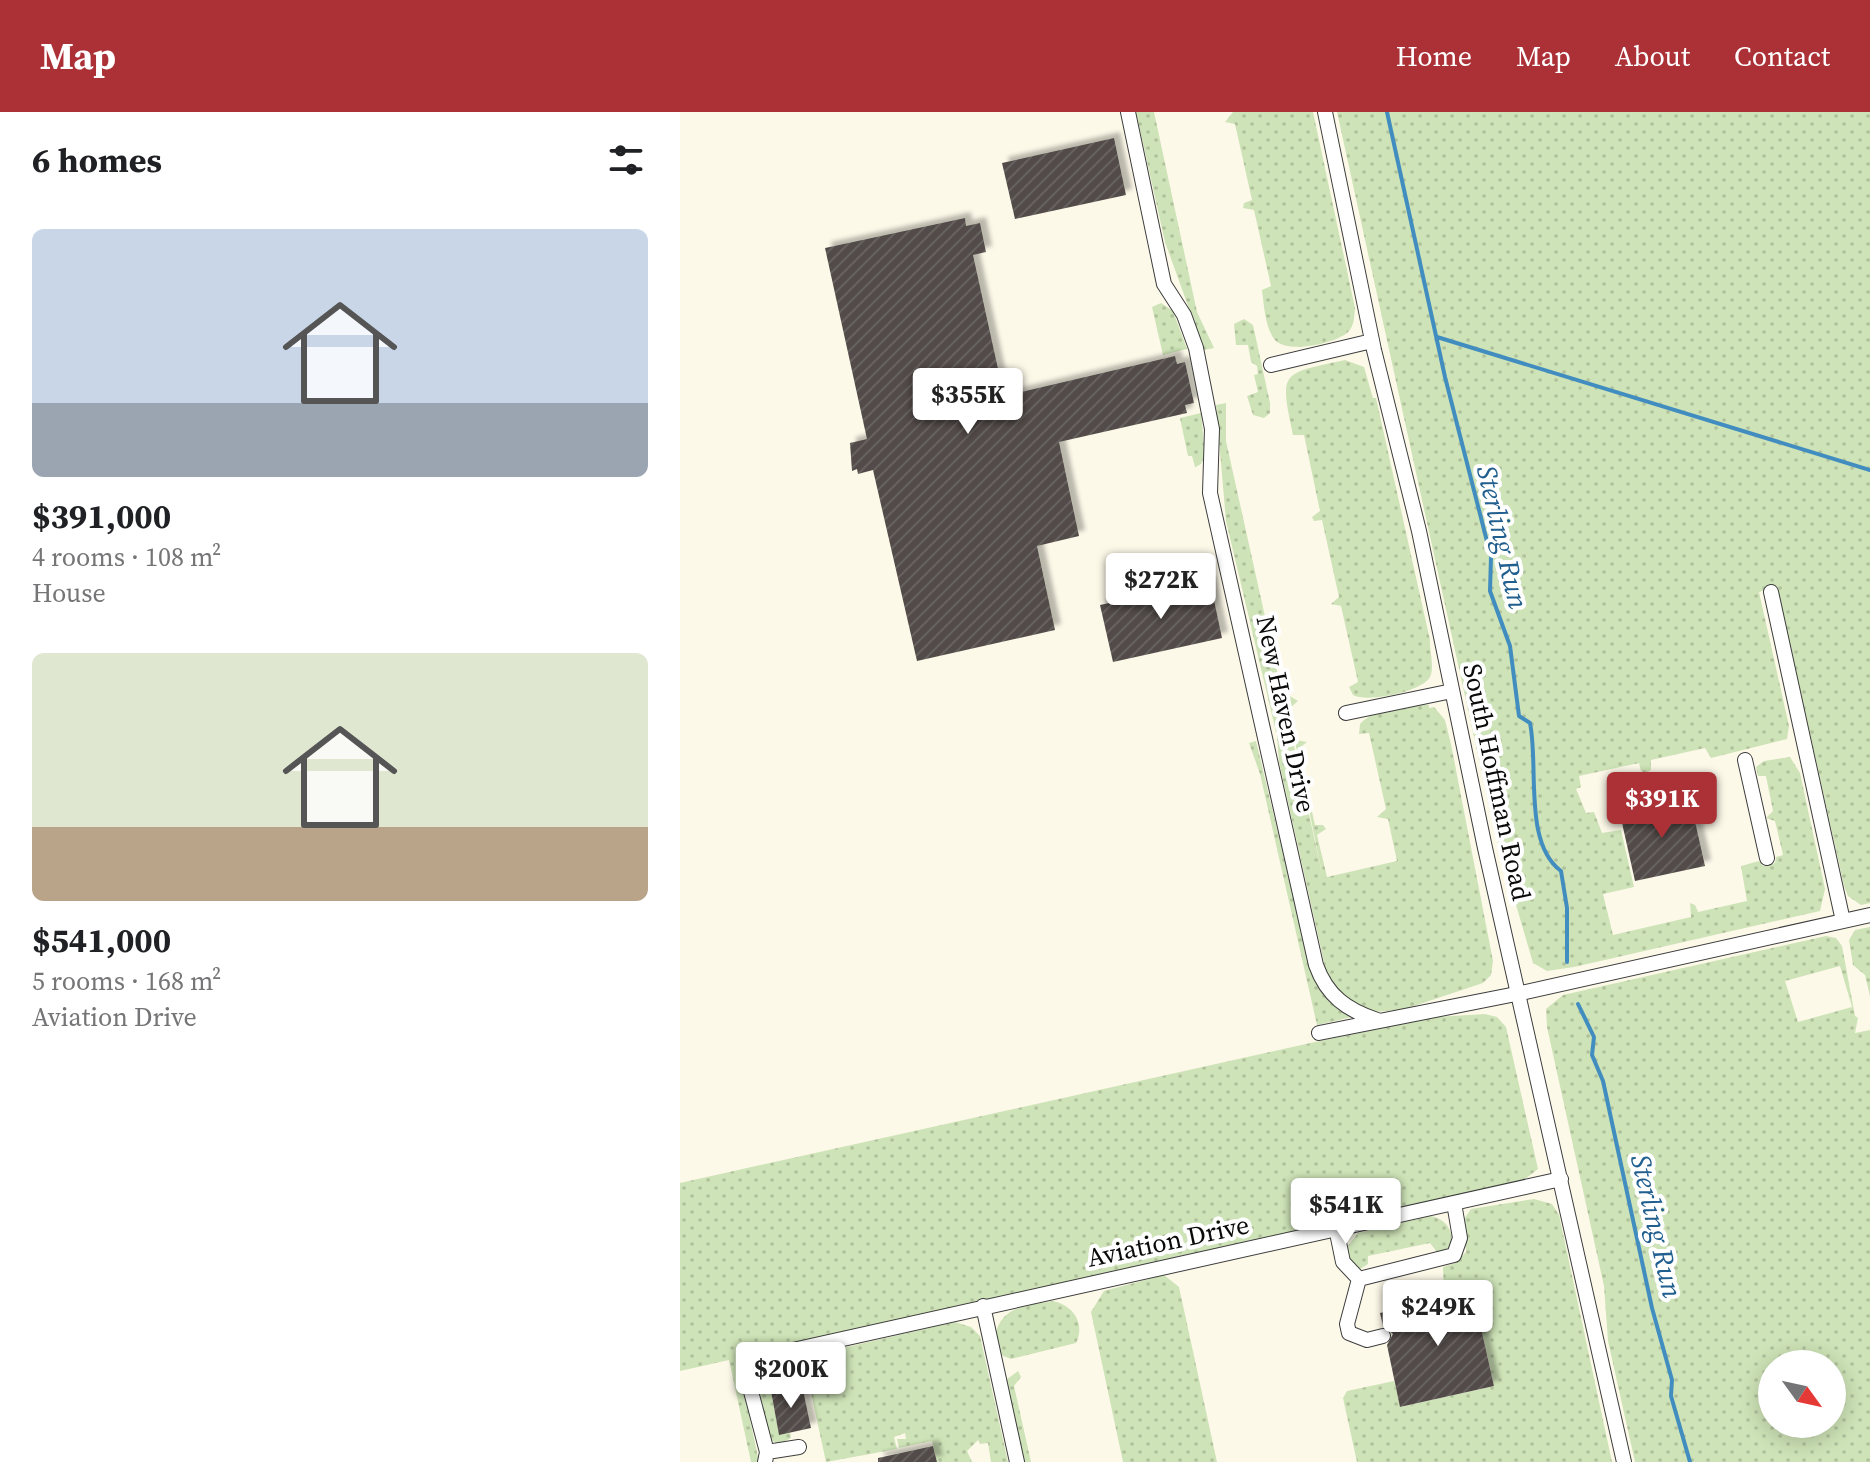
<!DOCTYPE html>
<meta charset="utf-8">
<style>
:root{--surface:#fff;--page:#f2f2f2;--text:#202124;--muted:#757577;--accent:#ab3137}
body{margin:0;font-family:"Source Serif 4",serif;background:var(--page);color:var(--text);height:100vh;display:flex;flex-direction:column;font-size:30px;white-space:nowrap}
*{box-sizing:border-box;margin:0}
p{font-size:26px;color:var(--muted)}
.icon{flex:none;width:44px;height:44px;fill:none;stroke:currentColor;stroke-width:2;stroke-linecap:round;stroke-linejoin:round}
.map{position:relative;flex:1;overflow:hidden}
.details{display:flex;flex-direction:column;background:var(--surface);width:680px}
.details>*{flex:none}
.needle{width:52px;rotate:123deg}
.fabs{position:absolute;left:1078px;top:1238px;display:grid;gap:16px}
.fabs a{display:grid;place-items:center;width:88px;height:88px;border-radius:50%;background:var(--surface);box-shadow:0 4px 20px #0003;font-size:40px}
.price{position:absolute;translate:-50% -68px;padding:0 18px;border-radius:8px;background:#fff;color:#222;font-size:26px;line-height:52px;filter:drop-shadow(0 2px 4px #0008)}
.price::after{content:'';position:absolute;left:50%;top:48px;width:24px;height:18px;margin-left:-12px;background:inherit;clip-path:polygon(0 0,100% 0,50% 100%)}
.price.active{background:var(--accent);color:#fff}
ul{padding:0;list-style:none}
li{display:grid;align-content:center;gap:16px;height:424px;padding:0 32px}
li span{display:grid;place-items:center;height:248px;border-radius:12px;color:#555}
li>.icon{margin-inline-start:auto}
span .icon{width:144px;height:144px;fill:#fffc;stroke-width:1}
li b{font-size:34px}
h2{display:flex;justify-content:space-between;align-items:center;height:96px;padding:0 32px;font-size:34px}
header{display:flex;align-items:center;gap:48px;box-sizing:border-box;height:112px;padding:0 40px;background:var(--accent);color:#fff}
header strong{font-size:38px}
nav{display:flex;gap:44px;margin-inline-start:auto;font-size:28px}
main{display:flex;flex:1;min-height:0}
.map>svg:first-child{display:block}
.grass{fill:url(#grass-dots);fill-rule:evenodd}
.lines{fill:none;stroke-linecap:round;stroke-linejoin:round}
.stream{stroke:#428dbf;stroke-width:4}
.building{fill:url(#building-hatch);filter:url(#shadow)}
.minor-casing{stroke:#3d3d3d;stroke-width:16}
.minor{stroke:#fff;stroke-width:14}
.labels{text-anchor:middle;dominant-baseline:central;stroke-width:8;stroke-linejoin:round;paint-order:stroke}
.street-label{font-size:26px;fill:#0a0a0a;stroke:#fff}
.water-label{font-size:28px;font-style:italic;fill:#215f8e;stroke:#fff}
</style>
<header>
<strong>Map</strong>
<nav><a>Home</a><a>Map</a><a>About</a><a>Contact</a></nav>
</header>
<main>
<section class="details">
<h2>6 homes<svg class="icon" aria-label="filters" viewBox="0 0 24 24"><path d="M4 7h16M4 17h16"/><circle cx="9" cy="7" r="2"/><circle cx="15" cy="17" r="2"/></svg></h2>
<ul>
<li><span style="background:linear-gradient(#c9d6e8 70%,#9aa5b1 0)"><svg class="icon" aria-label="home" viewBox="0 0 24 24"><path d="M3 11l9-7 9 7M6 9v11h12V9"/></svg></span><div><b>$391,000</b><p>4 rooms · 108 m²</p><p>House</p></div></li>
<li><span style="background:linear-gradient(#dfe7d0 70%,#b9a48a 0)"><svg class="icon" aria-label="home" viewBox="0 0 24 24"><path d="M3 11l9-7 9 7M6 9v11h12V9"/></svg></span><div><b>$541,000</b><p>5 rooms · 168 m²</p><p>Aviation Drive</p></div></li>
</ul>
</section>
<div class="map">
<svg width="1190" height="1350" viewBox="0 0 1190 1350">
<defs>
<pattern id="grass-dots" width="8" height="8" patternUnits="userSpaceOnUse" patternTransform="scale(2)"><rect width="8" height="8" fill="#cee3b7"/><path d="M2 2h.1M6 6h.1" fill="none" stroke="#b0c19c" stroke-width="1.8" stroke-linecap="round"/></pattern>
<pattern id="building-hatch" width="6" height="6" patternUnits="userSpaceOnUse" patternTransform="scale(2)"><rect width="6" height="6" fill="#524c48"/><path d="M-1 1l2-2M0 6l6-6M5 7l2-2" fill="none" stroke="#66615e"/></pattern>
<filter id="shadow"><feDropShadow dx="6" dy="-6" stdDeviation="2" flood-color="#0004"/></filter>
</defs>
<rect width="100%" height="100%" fill="#fdf9e9"/>
<path class="grass" d="M456,0H474L517,200L534,236L524,238L485,130Z
M553,0H633L675,196C674,204 675,213 668,220C655,232 607,242 595,228C585,216 584,193 582,178L591,174L574,98L563,96L564,91L572,88L555,12L545,10Z
M657,0H1190V791L1181,793L1168,784L1164,774L1097,474L1079,480L1109,614L1107,627L1031,646L1025,636L971,648V658L966,661L961,659L959,651L899,664L901,675L896,677L906,701L914,700L922,721L941,718L954,775L923,782L933,823L1011,805L1010,791L1015,793L1018,800L1067,789L1061,754L1079,749L1083,754L1095,751L1096,745L1103,743L1095,709L1086,706L1093,699L1086,664H1078L1076,655L1084,649L1110,645L1120,661L1145,777L1140,799L894,855L867,859L853,851L815,721Z
M481,191L493,199L507,237L483,243L472,195Z
M564,207L573,213L590,291V301L584,306L573,303L567,284L578,280L574,263L578,262L577,254L571,250L568,233H556L554,212Z
M665,248L684,255L693,286H696L750,528C749,538 755,554 750,565C742,580 686,591 673,583L669,575L678,570L661,494L651,492L659,485L642,408L634,409L632,405L640,399L624,323H613C599,258 601,262 665,248Z
M546,291V329L610,617L596,620L546,409L536,293Z
M521,301L525,344L521,352L515,355L512,344H508L500,306Z
M605,581L618,589L610,596L616,628L627,630L618,637L635,713H643L646,717L637,723L647,765L717,749L708,707L697,705L706,697L689,621L679,622L680,612C692,597 730,591 749,593V596L754,595L765,608L771,632L813,849L811,863L803,871L725,897L696,900L675,893L662,883L646,859L599,650L597,623L611,620L643,766Z
M576,629L631,859L647,888L672,905L637,913L580,662L569,631Z
M1190,815V884L1185,863L1173,853L1169,828L1175,818Z
M1146,824L1156,826L1162,834L1175,904L1178,906L1175,921L1190,918V1350H955L928,1229L924,1174L867,915L866,897L883,883ZM1160,854L1172,895L1118,910L1105,869ZM1152,1252V1312H1092V1252Z
M805,902L817,905L826,915L858,1057L841,1070L75,1241L63,1257L62,1269L79,1350H71L49,1248L0,1259V1071L635,930L756,905Z
M854,1087L872,1092L879,1103L932,1350H677L663,1286L667,1279L714,1269L721,1295L814,1274L801,1216L799,1179L758,1187L764,1180L763,1155L775,1151L786,1140L784,1107L791,1097Z
M750,1104C765,1107 772,1115 772,1132L766,1138L757,1140L750,1131L688,1144V1152L680,1157L669,1148L667,1135L678,1121Z
M484,1163L499,1175L537,1350H443L411,1200L424,1179Z
M372,1189C392,1192 406,1211 396,1231L331,1247L321,1243L315,1224C321,1194 346,1194 372,1189Z
M275,1210L291,1215L300,1224L328,1350H311L308,1331L300,1332L298,1328L287,1339L292,1350H257L252,1329L219,1336L217,1327H226L225,1321L214,1325L217,1337L146,1350L128,1267L114,1270L111,1257L115,1247Z
M92,1250L100,1271L91,1279L99,1322L110,1320L111,1326L100,1332L90,1328L75,1268L84,1252Z
M338,1259L341,1265L334,1274L351,1350H343L326,1268Z"/>
<g class="lines">
<path class="stream" d="M707,0L765,265L811,445L810,479L830,534L839,604L850,611C859,654 843,731 881,759L887,796V850
M757,225L1190,358
M898,892L914,925L912,943L923,969L972,1196L992,1268L991,1284L1010,1350"/>
</g>
<path class="building" d="M434,26L446,83L335,107L322,51Z
M285,106L286,114L300,111L306,140L293,143L324,284L495,244L497,252L505,250L514,291L505,293L507,301L379,330L399,424L357,434L375,518L237,549L193,358L178,362L177,357L172,359L170,331L187,327L145,136Z
M530,469L542,526L433,550L420,493Z
M1010,687L1025,754L955,769L940,702Z
M799,1179L806,1211L801,1216L814,1274L720,1295L707,1233L713,1222L703,1214L700,1201L744,1191L752,1181L760,1186Z
M122,1273L131,1316L99,1323L91,1279Z
M253,1334L257,1350H198V1346Z"/>
<g class="lines">
<defs>
<path id="minor" d="M448,0L484,172L504,203L516,236L532,317L530,381L636,853C647,884 667,898 697,908
M645,0L694,238L739,419L805,736L944,1350
M591,253L692,229
M1091,480L1163,809
M666,601L772,579
M1065,648L1087,746
M639,921L841,881L1190,803
M656,1116L663,1150L679,1167
M303,1194L337,1350
M703,1224L687,1228L669,1221L667,1212L679,1167L774,1143L780,1126L774,1091
M105,1238L107,1265
M87,1340L119,1335
M85,1350L87,1340L69,1272L70,1261L82,1245L881,1067"/>
</defs>
<use href="#minor" class="minor-casing"/>
<use href="#minor" class="minor"/>
</g>
<g class="labels">
<g class="street-label">
<text transform="translate(606 602) rotate(78)">New Haven Drive</text>
<text transform="translate(817 670) rotate(78)">South Hoffman Road</text>
<text transform="translate(488 1129) rotate(-12)">Aviation Drive</text>
</g>
<g class="water-label">
<text transform="translate(823 425) rotate(77)">Sterling Run</text>
<text transform="translate(977 1114) rotate(77)">Sterling Run</text>
</g>
</g>
</svg>
<div class="fabs">
<a><svg class="needle" viewBox="-14 -14 28 28"><path d="M0-13l5 13h-10z" fill="#e53935"/><path d="M0 13l5-13h-10z" fill="#757577"/></svg></a>
</div>
<b class="price" style="left:288px;top:324px">$355K</b>
<b class="price" style="left:481px;top:509px">$272K</b>
<b class="price active" style="left:982px;top:728px">$391K</b>
<b class="price" style="left:666px;top:1134px">$541K</b>
<b class="price" style="left:758px;top:1236px">$249K</b>
<b class="price" style="left:111px;top:1298px">$200K</b>
</div>
</main>
